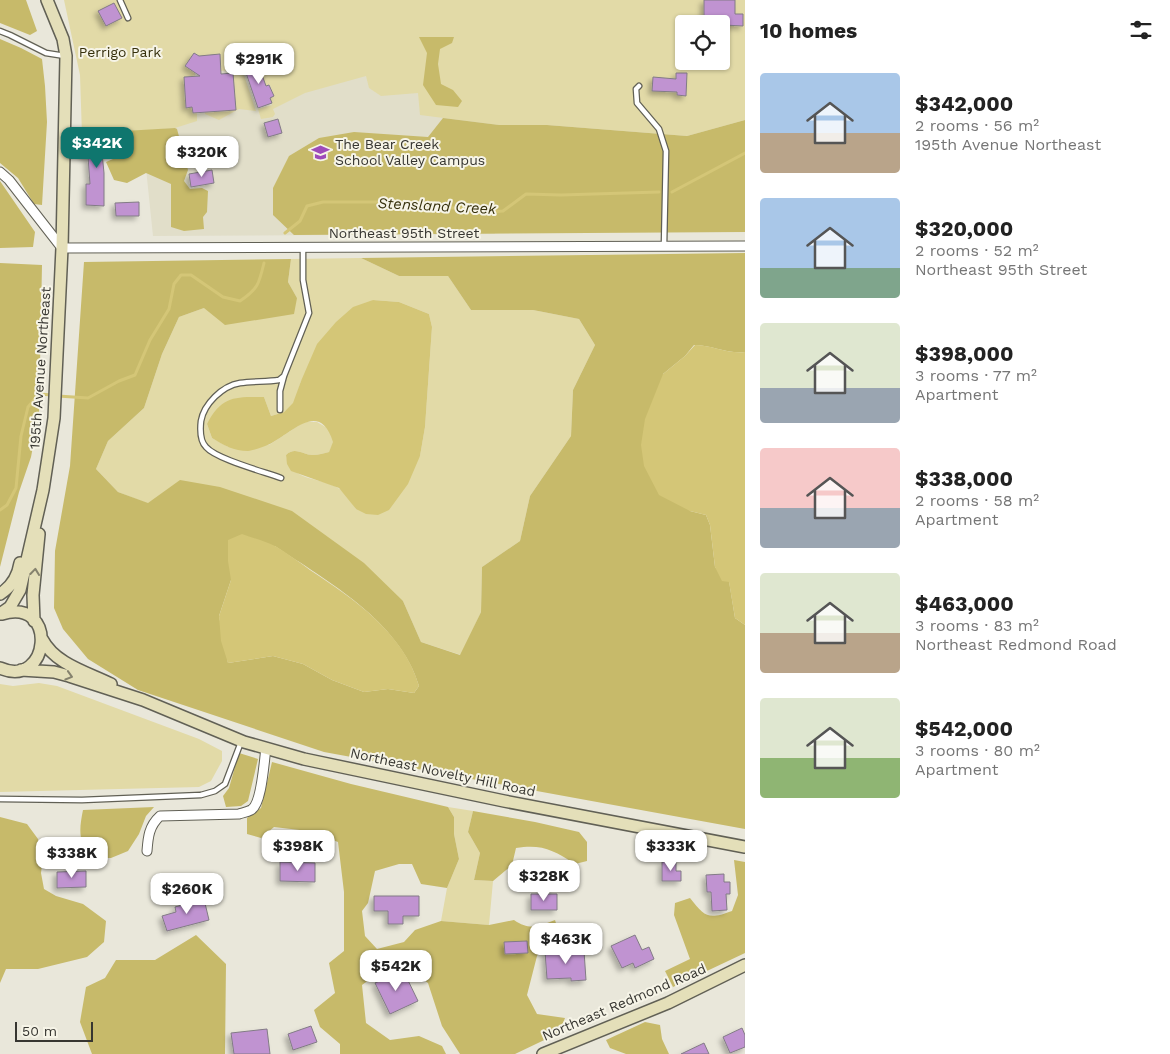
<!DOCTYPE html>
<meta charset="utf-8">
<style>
:root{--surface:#fff;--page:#f6f6f6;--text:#222;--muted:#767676;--accent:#0f766e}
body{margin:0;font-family:"Work Sans",sans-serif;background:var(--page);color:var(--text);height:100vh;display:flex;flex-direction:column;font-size:19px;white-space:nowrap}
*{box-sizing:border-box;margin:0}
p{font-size:16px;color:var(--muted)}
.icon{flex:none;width:28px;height:28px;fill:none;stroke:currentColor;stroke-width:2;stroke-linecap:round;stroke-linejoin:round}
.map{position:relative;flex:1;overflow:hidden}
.side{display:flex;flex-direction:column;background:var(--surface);width:425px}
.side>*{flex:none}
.fabs{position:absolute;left:675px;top:15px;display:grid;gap:10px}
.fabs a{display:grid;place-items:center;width:55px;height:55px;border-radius:5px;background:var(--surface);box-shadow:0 1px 4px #0004;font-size:25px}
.scale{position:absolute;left:15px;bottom:12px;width:78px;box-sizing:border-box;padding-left:5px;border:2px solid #373631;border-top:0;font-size:14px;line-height:18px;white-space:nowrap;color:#373631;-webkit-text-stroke:4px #f6f4e7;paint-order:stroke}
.price{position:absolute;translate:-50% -42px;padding:0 11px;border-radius:10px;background:#fff;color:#222;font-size:16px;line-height:32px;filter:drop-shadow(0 1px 2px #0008)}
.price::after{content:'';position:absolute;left:50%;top:30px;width:15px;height:11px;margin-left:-8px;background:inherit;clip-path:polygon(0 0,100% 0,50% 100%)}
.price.active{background:var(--accent);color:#fff}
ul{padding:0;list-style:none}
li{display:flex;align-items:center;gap:15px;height:125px;padding:0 15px}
li span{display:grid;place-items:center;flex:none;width:140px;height:100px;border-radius:5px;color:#555}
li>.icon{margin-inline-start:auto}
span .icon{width:60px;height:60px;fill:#fffc;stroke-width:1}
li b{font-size:21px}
h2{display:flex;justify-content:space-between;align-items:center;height:60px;padding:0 15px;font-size:21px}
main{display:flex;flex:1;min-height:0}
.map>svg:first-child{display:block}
.built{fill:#e1dec9}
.green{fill:#e2daa7;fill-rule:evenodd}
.forest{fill:#c7ba6a;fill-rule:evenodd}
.water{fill:#d4c677}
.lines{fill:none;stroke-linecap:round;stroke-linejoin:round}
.stream{stroke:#d4c677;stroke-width:3}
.building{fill:#c093d1;stroke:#827b85;filter:url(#shadow)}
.lane-casing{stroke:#616055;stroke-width:7}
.street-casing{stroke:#616055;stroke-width:11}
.secondary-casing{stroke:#616055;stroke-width:14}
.lane{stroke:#fff;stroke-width:4.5}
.street{stroke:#fff;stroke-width:9}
.secondary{stroke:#e4dfb9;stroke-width:11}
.oneway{stroke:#85826e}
.labels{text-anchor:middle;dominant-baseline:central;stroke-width:4;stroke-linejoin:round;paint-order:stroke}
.park-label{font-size:14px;fill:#36300c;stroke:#f6f4e7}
.poi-label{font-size:14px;fill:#373631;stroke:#f6f4e7;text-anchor:start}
.street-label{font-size:14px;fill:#373631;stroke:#f6f4e7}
.water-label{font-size:15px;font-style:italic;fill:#37310d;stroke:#f6f4e7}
</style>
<main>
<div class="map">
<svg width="745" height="1054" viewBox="0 0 745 1054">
<defs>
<filter id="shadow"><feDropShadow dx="-3.5" dy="3.5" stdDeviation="2.5" flood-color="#0004"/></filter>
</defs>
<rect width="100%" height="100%" fill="#e9e7da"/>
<path class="built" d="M163,37H502L495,234L153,236L142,130Z"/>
<path class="green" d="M64,0H745V120L687,136L547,125H499L420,115L418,93L381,96L369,88L366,76L305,93L273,109L275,114L273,117L261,119L258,109L272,105L270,98L274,96L270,85L266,86L255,57L231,70L221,71L220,54L204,59L195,53L186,66L195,72V76L184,77L186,108L192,107L193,112H197V121L175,128L82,135L80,75ZM684,24H721V61H684Z
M233,72H243L256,111L239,109L219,120L205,114L203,94L235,104Z
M361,258L399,276H448L471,310H533L579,319L595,345L573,390L571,436L530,496L520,541L482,567L481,612L461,655L421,642L403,601L118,492L96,469L108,441L144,408L162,354L179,317L204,308L297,298L288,282L291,259ZM373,300L399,302L429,314L432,327L425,427L420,456L356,509C351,502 345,492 338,488C320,477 289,481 286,455C295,446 303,455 313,455C318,455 324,453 329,452L334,442L329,429L317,422H304L269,445L228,447L212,438L207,424L264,397L271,416L284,412L294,403L301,381Z
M39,683L57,686L199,739L222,751V761L211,781L199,787L0,792V684L13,686Z
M448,807L473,811L468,832L480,853L474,880L493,881L489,925L441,921L447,888L459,859L454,834V817Z"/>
<path class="forest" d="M0,0H26L37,31L30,35L0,23Z
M419,37H454L452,43L440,49L438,64L441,84L453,90L462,101L458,107L436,105L423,85L427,53Z
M0,39L21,48L42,59L45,86L47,122L42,205L34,204L18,178L0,163Z
M443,118L499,125H547L687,136L745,120V232L294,235L273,215V188L289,156L319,138L354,132L428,137Z
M175,128L177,129L188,170L184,181L190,189L202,188L208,191L207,212L203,217L204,229L184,231L171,227V184L146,173L127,183L114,180L106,162L120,156L124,131Z
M0,181L35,232L33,247L0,248Z
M745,253V352C727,354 712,345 694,345L685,356L663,374L690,511L706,515L710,525L715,567L729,581L735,618L745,625V829L324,752L138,690L88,659L63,629L54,608L55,551L70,466L84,262L291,259L288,282L297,298L294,314L225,325L204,308L179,317L162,354L144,408L108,441L96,469L118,492L148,503L180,480L220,487L292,511L364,563L403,601L421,642L460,655L481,612L482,567L520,541L530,496L571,436L573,390L595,345L579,319L533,310H471L448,276H399L361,258ZM275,546C327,581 400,621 419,686L414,693L388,689L364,692L332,680L303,664L273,656L228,663L219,616L231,580Z
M0,263L42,265L39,415L31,457L19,492L0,567Z
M239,753L258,759L248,801L241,806L226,807L223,796L229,788Z
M272,762L351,784L448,807L454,817V834L459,859L447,888L421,884L412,864H399L375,871L368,903L362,911L365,936L377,949L404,942L415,930L441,921L489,925L514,920C530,931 539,926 555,920L559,933L546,940L537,956L527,995L537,1014L565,1018L559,1033L515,1054H460L442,1026L428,983L403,964L380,972L362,985L366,1023L390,1040L419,1036L442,1046L446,1054H340V1044L320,1027L314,1010L335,993L329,963L344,951V892L338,842L308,831L274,827L261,838L247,834V818L261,808Z
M154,807L146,816L139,834L128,851L111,858H91C78,841 79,830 83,810Z
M473,811L535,822L579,832L587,842V861L575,864C553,850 542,844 516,848L512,865L493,881L474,880L480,853L468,832Z
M0,817L27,824L38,839L43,857L41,873L44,889L56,896L83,904L106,921L104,942L87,957L38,969H6L0,983Z
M734,860L745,862V953L673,987L665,971L690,959L674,915L675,903L690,898C705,917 708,920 732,911L738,895Z
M196,935L226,964L225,1054H92L80,1022L86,987L105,978L116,960H155Z
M645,1022L660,1025L662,1039L669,1054H626L610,1048L606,1040Z"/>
<path class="water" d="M373,300L399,302L429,314L432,327L425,427L420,456L408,484L389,510L378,515L366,514L356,509L339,488L291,471L287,464L286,455C295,446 303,455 313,455C318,455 324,453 329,452L333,442C320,400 293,432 270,444C264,447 254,450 248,451C234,451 223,445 212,438L207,424C222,395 236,397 264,397L271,416L284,412L293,403L301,381L317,344L336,322L353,307Z
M695,345C712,345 727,354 745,352V625L735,618L729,582L722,581L715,567L710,525L706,515L690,511L659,495L644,466L641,445L645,419L663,374L685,356Z
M242,534C253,538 265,541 275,546C287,553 299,562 310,570C354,599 404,633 419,686L414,693L388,689L364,692L332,680L303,664L273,656L228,663L221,641L219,616L231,580L228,561V540Z"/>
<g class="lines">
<path class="stream" d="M672,192L745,153
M285,233L300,221L307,206L323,202H401L489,212L503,211L526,194L561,195L659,192
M58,396L88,398L119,381L135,375L150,340L169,309L174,284L181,275H191L223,297L240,301C258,289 259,284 264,263
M0,510L7,505L16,488L21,436L28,407L39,394L52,395"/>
</g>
<path class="building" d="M704,0H735V14H743V26L704,24Z
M114,3L122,18L106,26L98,11Z
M194,53L199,56L220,54L221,74L233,73L236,110L193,113L192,107L186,108L184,77L200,76L185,66Z
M257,61L266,86L269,85L274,96L270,98L272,103L258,108L245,70L248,69L247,64Z
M676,73H687L686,96L677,95V92L652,91L653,77L676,79Z
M278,119L282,133L268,137L264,123Z
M117,139L118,151L102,153L104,173V206L86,205V184H90L88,157H83L82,142Z
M212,170L214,183L191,187L189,174Z
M139,202V216H116L115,203Z
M676,861V871H681V881H662V862Z
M280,862L315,863V882L280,881Z
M86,871V887L57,888V872Z
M724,874V882H730V894H726L727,910L712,911L711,892H707L706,875Z
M531,894H557V910H531Z
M374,896H419V916H403V924H388V911H374Z
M204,899L209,920L167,931L162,916L176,912L175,907Z
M635,935L642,950L649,947L654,959L635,968L633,963L622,968L611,946Z
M527,941L528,953L505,954L504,942Z
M584,951L586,980L571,981V978L547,979L545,952Z
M403,970L418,1001L390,1014L375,983Z
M311,1026L317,1042L293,1050L288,1034Z
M742,1028L745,1035V1047L730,1053L723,1037Z
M267,1029L270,1054H234L231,1033Z
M704,1043L709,1054H681Z"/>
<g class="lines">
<defs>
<path id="lane" d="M120,0L128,18
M0,31L10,35L46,53L65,56
M639,86L636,89L637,103L659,129L666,151L664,246
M280,410V391L284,376L309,313L303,280V247
M281,478C265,472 216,459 206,447C200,441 200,430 201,421C204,404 222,386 240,383C253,381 266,382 279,380L284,376
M0,799L82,800L201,795L215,791L225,784L241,742"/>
<path id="street" d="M0,172L9,180L62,248L745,246
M147,851C148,837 149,826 160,816L239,814C242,813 247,812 251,810C262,804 264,761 266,748"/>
<path id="secondary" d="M0,594C11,587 18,576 20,563
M0,614L10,607L20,590L43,490L54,418L62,248L66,56L63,39L47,0
M34,621L33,595L39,534
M42,639C55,664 86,672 111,684
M0,668C50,690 59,597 2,614
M21,670L54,672L69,676L143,700L244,742L304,759L504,801L745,847
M543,1054L668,1003L745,965"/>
</defs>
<use href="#lane" class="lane-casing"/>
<use href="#street" class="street-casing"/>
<use href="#secondary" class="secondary-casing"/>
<use href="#lane" class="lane"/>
<use href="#street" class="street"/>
<use href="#secondary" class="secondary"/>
</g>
<defs><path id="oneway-chevron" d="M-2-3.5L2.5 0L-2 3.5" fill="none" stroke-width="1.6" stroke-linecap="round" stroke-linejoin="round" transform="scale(1.25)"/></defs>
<g class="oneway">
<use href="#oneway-chevron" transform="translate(35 572) rotate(-84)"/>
<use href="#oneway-chevron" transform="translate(69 676) rotate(17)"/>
</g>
<defs>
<symbol id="school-bare" viewBox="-9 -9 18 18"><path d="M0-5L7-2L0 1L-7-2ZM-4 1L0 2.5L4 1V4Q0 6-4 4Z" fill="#9e4bba" stroke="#f6f4e7" stroke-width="2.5" paint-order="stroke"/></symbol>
</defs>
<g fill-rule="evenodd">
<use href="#school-bare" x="308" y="140" width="25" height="25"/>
</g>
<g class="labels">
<g class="park-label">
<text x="120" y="52">Perrigo Park</text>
</g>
<g class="poi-label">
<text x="335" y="144">The Bear Creek<tspan x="335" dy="16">School Valley Campus</tspan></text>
</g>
<g class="street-label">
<text x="404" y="233">Northeast 95th Street</text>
<text transform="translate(40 368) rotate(-86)">195th Avenue Northeast</text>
<text transform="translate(443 772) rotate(12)">Northeast Novelty Hill Road</text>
<text transform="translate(624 1002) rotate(-23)">Northeast Redmond Road</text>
</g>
<g class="water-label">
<text transform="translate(437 206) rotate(3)">Stensland Creek</text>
</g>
</g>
</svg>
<div class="fabs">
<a><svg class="icon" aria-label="locate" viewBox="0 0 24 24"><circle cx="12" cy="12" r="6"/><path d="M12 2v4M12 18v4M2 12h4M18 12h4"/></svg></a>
</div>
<div class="scale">50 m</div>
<b class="price" style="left:259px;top:85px">$291K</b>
<b class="price active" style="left:97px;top:169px">$342K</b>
<b class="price" style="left:202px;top:178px">$320K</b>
<b class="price" style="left:298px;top:872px">$398K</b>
<b class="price" style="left:671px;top:872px">$333K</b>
<b class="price" style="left:72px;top:879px">$338K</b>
<b class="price" style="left:544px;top:902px">$328K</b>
<b class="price" style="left:187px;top:915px">$260K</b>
<b class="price" style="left:566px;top:965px">$463K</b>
<b class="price" style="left:396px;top:992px">$542K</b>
</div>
<section class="side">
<h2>10 homes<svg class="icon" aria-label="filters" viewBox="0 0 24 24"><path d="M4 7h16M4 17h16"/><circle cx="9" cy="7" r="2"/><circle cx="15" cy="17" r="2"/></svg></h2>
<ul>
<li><span style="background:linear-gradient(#a9c7e8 60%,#b9a48a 0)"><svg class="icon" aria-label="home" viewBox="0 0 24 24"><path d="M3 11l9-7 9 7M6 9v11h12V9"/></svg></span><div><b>$342,000</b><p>2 rooms · 56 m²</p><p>195th Avenue Northeast</p></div></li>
<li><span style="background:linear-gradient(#a9c7e8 70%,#7fa58c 0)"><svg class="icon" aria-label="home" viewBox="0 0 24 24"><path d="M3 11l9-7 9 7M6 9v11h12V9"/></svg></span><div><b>$320,000</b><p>2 rooms · 52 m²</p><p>Northeast 95th Street</p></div></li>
<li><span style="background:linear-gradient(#dfe7d0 65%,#9aa5b1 0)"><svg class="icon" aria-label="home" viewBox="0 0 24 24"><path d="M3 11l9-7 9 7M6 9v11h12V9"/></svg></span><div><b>$398,000</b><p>3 rooms · 77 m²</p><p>Apartment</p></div></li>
<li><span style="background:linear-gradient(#f6c9c9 60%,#9aa5b1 0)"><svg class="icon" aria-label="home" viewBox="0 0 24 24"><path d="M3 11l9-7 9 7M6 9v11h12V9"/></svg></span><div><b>$338,000</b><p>2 rooms · 58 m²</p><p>Apartment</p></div></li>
<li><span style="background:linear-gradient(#dfe7d0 60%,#b9a48a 0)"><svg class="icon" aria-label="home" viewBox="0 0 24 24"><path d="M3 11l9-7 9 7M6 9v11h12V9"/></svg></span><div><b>$463,000</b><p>3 rooms · 83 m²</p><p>Northeast Redmond Road</p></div></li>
<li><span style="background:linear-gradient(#dfe7d0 60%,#8fb573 0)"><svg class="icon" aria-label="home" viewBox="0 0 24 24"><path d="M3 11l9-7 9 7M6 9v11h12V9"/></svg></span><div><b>$542,000</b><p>3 rooms · 80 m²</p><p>Apartment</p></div></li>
</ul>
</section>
</main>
